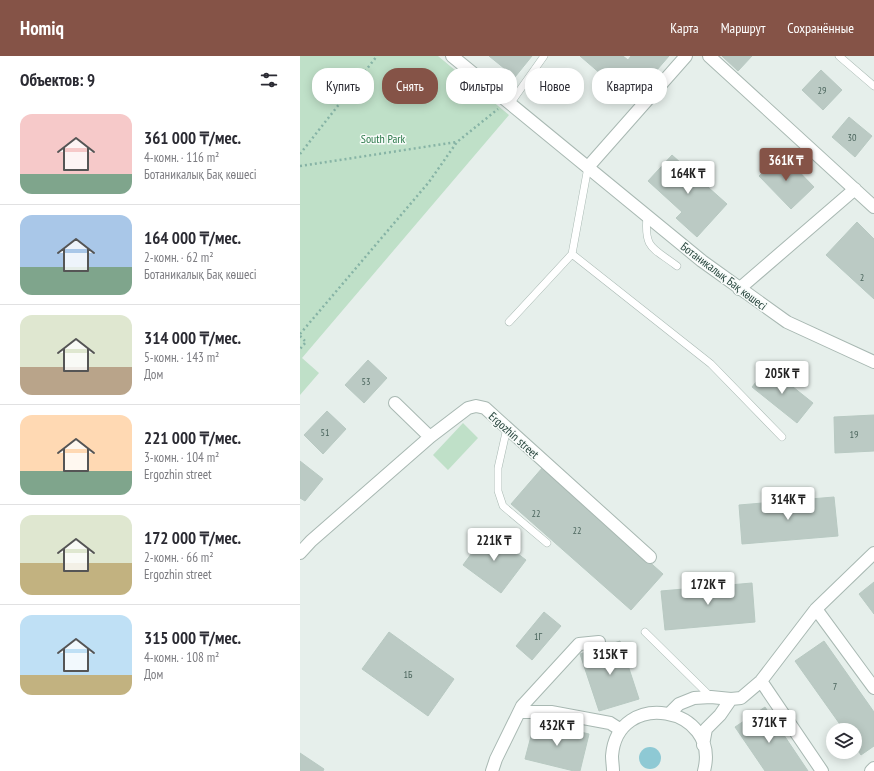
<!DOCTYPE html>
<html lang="ru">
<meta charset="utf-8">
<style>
:root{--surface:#fff;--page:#f2f2f3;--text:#2b2b33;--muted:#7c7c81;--line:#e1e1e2;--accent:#855347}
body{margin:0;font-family:"PT Sans Narrow",sans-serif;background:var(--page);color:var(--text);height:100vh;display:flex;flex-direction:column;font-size:15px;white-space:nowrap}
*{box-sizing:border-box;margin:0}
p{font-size:13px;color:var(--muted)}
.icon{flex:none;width:22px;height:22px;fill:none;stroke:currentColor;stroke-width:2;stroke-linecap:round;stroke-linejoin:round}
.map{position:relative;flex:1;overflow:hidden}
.details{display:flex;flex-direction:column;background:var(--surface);width:300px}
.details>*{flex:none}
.guide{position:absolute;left:12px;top:12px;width:380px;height:36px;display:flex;gap:8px}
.controls{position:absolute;left:526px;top:667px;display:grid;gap:8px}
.controls a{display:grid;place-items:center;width:36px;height:36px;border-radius:50%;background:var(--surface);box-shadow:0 2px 10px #0003;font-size:20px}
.price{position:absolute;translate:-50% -34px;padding:0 9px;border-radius:4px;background:#fff;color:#222;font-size:13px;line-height:26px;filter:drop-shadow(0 1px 2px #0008)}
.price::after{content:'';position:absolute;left:50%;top:24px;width:12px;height:9px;margin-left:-6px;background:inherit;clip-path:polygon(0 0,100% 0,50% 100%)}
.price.on{background:var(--accent);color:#fff}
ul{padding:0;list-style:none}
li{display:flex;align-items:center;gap:12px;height:100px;padding:0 20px}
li+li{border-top:1px solid var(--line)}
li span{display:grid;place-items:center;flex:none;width:112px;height:80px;border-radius:12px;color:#555}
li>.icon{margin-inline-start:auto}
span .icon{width:48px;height:48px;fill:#fffc;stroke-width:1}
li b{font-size:17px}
h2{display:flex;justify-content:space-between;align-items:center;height:48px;padding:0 20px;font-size:17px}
.pill{padding:0 14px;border-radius:16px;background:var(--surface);box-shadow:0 2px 10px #0003;font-size:14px;line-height:36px}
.pill.on{background:var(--accent);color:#fff}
header{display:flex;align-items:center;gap:24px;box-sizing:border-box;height:56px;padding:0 20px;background:var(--accent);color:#fff}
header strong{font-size:19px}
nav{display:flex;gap:22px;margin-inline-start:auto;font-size:14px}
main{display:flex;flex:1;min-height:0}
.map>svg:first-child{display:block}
.green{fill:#bfe0c8}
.water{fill:#8ec9d4}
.building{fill:#bbcac4;stroke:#b8c9c2}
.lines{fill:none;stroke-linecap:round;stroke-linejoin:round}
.service-casing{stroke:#a8b8b2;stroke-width:8}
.minor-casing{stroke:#a8b8b2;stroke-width:14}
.path{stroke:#86b3a5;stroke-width:2.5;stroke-dasharray:2 3;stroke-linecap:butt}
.service{stroke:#fff;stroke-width:7}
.minor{stroke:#fff;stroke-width:12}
.labels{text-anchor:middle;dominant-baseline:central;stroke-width:3;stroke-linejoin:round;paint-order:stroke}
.number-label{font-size:10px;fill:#4a645c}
.park-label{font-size:12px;fill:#2d7a4b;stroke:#f7fbf9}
.street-label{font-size:12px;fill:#24423a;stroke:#f7fbf9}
</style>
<header>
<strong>Homiq</strong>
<nav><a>Карта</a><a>Маршрут</a><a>Сохранённые</a></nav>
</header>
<main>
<section class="details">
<h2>Объектов: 9<svg class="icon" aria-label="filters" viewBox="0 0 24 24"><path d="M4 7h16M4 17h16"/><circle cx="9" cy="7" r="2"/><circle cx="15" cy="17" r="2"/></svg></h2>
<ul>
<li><span style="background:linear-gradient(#f6c9c9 75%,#7fa58c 0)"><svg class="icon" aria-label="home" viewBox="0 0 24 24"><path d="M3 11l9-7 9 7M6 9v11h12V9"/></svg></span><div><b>361 000 ₸/мес.</b><p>4-комн. · 116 m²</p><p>Ботаникалық Бақ көшесі</p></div></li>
<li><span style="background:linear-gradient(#a9c7e8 65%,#7fa58c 0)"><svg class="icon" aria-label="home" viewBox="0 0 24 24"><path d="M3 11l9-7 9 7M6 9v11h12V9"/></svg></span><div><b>164 000 ₸/мес.</b><p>2-комн. · 62 m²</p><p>Ботаникалық Бақ көшесі</p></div></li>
<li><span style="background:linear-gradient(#dfe7d0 65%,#b9a48a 0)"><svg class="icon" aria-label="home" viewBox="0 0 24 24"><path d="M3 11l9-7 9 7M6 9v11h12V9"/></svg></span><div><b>314 000 ₸/мес.</b><p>5-комн. · 143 m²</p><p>Дом</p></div></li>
<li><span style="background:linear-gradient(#ffd9b3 70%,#7fa58c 0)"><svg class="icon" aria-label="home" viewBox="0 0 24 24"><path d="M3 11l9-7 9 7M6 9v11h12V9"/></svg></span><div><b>221 000 ₸/мес.</b><p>3-комн. · 104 m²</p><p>Ergozhin street</p></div></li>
<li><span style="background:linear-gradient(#dfe7d0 60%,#c2b280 0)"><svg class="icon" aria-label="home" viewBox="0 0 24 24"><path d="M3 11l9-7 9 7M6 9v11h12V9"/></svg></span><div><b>172 000 ₸/мес.</b><p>2-комн. · 66 m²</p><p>Ergozhin street</p></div></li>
<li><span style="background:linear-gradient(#bfe0f5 75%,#c2b280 0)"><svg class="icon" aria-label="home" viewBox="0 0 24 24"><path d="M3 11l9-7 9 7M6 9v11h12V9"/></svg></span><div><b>315 000 ₸/мес.</b><p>4-комн. · 108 m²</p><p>Дом</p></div></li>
</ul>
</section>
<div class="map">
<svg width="574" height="715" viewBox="0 0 574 715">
<rect width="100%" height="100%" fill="#e6efeb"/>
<path class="green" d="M0,0H138L209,59L2,302L19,317L0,339Z
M163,367L178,382L148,414L133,399Z"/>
<path class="water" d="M339 702a11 11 0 1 1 22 0a11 11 0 1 1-22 0Z"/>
<path class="building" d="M189,0H232L215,21Z
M280,0H323L328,4L331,0H369L331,44Z
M422,0H452L438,15Z
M521,14L542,34L523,54L502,34Z
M549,61L572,80L555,101L532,81Z
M482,98L514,131L491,153L459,120Z
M372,99L427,148L397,181L376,162L382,156L348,125Z
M557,166L574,183V243L526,199Z
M68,304L87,322L64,347L45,329Z
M468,311L513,347L497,367L452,331Z
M27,355L46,373L23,398L4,379Z
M574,359V395L535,397L534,361Z
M0,405L23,423L5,445L0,442Z
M243,411L363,518L331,554L211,448Z
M534,441L538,480L442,488L439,449Z
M188,475L226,504L201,537L163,509Z
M574,526V558L559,538Z
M452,527L455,566L365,574L361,535Z
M244,556L261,570L232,604L216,590Z
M89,576L154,623L128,660L62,613Z
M320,585L339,643L299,655L280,598Z
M524,585L574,656V690L561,699L555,690V674H544L495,605Z
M465,651L508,715H465L435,671Z
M235,665L289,678L280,715H274L225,703Z
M0,697L24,713L23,715H0Z"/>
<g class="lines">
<defs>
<path id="service" d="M539,0L574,30
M210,48L244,0
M347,160C344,193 352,191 377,210
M272,198L411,308L482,381
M209,266L272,198L288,111
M207,372L198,412V435L203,450L247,487
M345,576L411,641"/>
<path id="minor" d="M152,0L402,205L487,266L574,306
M409,0L574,151
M288,111L386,0
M439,233L555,133
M95,347L130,381
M0,497L11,485L130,381L168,352L176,350L185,352L350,501
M516,553L574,632
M461,625L522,715
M219,656H251L310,667L321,674
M370,657L379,648L394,642L411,641L431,643L441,642L461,625L516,553L574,497
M403,689L406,673L420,659L431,643
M192,715L196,703L222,650L279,588L299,586
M313,715C313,710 312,705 312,700C317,632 421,650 404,715
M571,715L574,712"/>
</defs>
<use href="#service" class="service-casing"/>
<use href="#minor" class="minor-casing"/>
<path class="path" d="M0,98L77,0
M0,110L157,86
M0,278L129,126L157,86L198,53
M0,280L6,286L0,293"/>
<use href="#service" class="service"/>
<use href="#minor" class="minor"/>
</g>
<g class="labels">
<g class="number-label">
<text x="522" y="34">29</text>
<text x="552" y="81">30</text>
<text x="562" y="221">2</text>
<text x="66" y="325">53</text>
<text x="25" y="376">51</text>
<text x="554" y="378">19</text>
<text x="236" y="457">22</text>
<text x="277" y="474">22</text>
<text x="238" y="580">1Г</text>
<text x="108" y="618">1Б</text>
<text x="535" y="630">7</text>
</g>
<g class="park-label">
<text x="83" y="82">South Park</text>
</g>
<g class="street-label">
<text transform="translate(424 220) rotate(37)">Ботаникалық Бақ көшесі</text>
<text transform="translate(214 379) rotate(42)">Ergozhin street</text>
</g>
</g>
</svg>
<div class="controls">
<a><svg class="icon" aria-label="layers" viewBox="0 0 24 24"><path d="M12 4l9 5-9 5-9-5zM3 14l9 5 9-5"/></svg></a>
</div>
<b class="price on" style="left:486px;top:126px">361K ₸</b>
<b class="price" style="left:388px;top:139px">164K ₸</b>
<b class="price" style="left:482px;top:339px">205K ₸</b>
<b class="price" style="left:488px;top:465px">314K ₸</b>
<b class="price" style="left:194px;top:506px">221K ₸</b>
<b class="price" style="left:408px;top:550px">172K ₸</b>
<b class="price" style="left:310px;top:620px">315K ₸</b>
<b class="price" style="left:469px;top:688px">371K ₸</b>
<b class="price" style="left:257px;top:691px">432K ₸</b>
<div class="guide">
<a class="pill">Купить</a>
<a class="pill on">Снять</a>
<a class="pill">Фильтры</a>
<a class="pill">Новое</a>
<a class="pill">Квартира</a>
</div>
</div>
</main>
